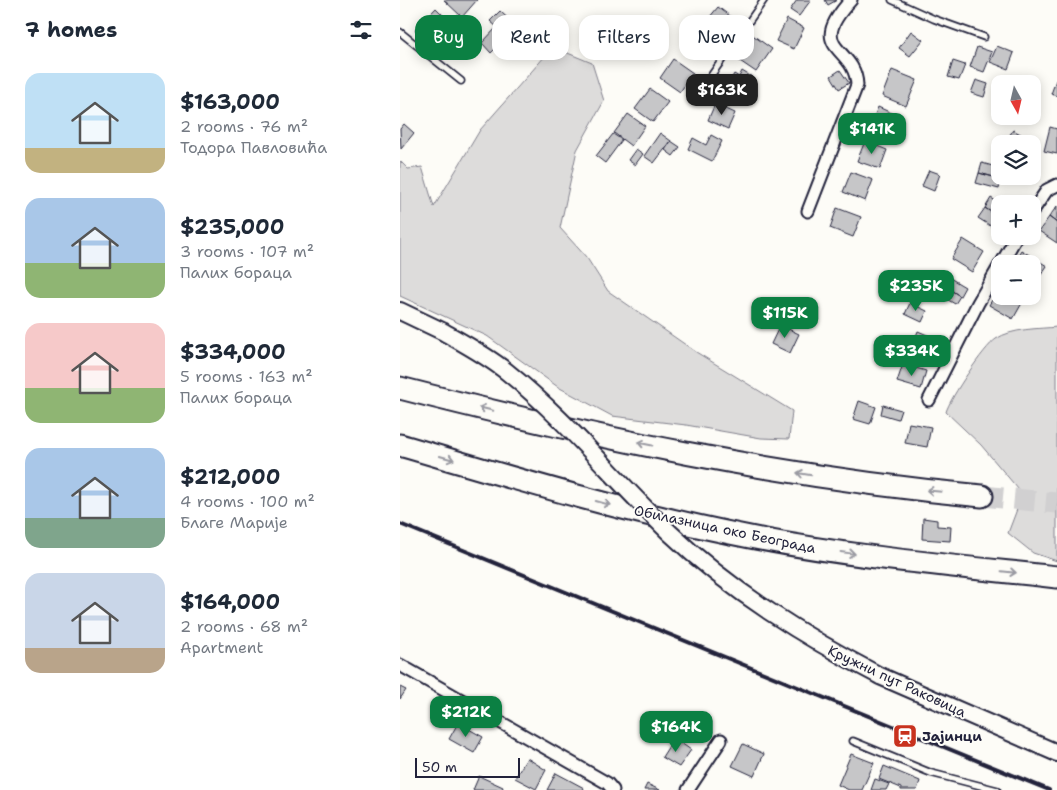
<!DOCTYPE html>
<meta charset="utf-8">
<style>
:root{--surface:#fff;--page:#f2f2f3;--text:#1f2937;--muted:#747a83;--accent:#0b8043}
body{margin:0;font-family:"Shantell Sans",sans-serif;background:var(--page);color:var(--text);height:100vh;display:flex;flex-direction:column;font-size:19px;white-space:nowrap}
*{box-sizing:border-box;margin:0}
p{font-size:16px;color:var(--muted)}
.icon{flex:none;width:28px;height:28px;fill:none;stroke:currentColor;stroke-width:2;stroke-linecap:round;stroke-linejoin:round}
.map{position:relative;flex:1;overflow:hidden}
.panel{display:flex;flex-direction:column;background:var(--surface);width:400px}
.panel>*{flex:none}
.hud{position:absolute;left:15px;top:15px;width:475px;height:45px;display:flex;gap:10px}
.needle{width:32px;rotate:172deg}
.buttons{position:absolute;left:591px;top:75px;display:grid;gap:10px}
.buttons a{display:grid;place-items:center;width:50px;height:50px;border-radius:10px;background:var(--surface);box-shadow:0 2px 12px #0003;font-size:25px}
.scale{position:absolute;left:15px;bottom:12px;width:105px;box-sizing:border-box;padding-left:5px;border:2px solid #22223b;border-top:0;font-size:14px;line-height:18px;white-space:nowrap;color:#22223b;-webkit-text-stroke:4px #fdfcf7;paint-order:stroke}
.price{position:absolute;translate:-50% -42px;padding:0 11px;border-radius:10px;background:var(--accent);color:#fff;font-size:16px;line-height:32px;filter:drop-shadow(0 1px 2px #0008)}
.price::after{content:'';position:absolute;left:50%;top:30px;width:15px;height:11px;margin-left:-8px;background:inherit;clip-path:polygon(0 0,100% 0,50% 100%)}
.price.selected{background:#222;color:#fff}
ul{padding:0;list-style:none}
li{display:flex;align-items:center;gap:15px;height:125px;padding:0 25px}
li span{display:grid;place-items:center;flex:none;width:140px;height:100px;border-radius:15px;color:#555}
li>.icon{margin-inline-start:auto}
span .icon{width:60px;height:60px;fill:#fffc;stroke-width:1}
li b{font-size:21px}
h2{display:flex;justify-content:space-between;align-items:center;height:60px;padding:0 25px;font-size:21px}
.chip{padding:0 18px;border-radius:15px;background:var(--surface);box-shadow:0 2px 12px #0003;font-size:18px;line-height:45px}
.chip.selected{background:var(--accent);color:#fff}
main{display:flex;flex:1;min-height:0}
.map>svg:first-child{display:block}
.green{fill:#dddcdb;stroke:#807f8b}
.building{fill:#c6c6c8;stroke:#22223b}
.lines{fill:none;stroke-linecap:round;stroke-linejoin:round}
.highway-tunnel{stroke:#d1d0d1;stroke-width:21;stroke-dasharray:21 11;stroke-linecap:butt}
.lane-casing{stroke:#22223b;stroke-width:9}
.street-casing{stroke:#22223b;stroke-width:15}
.secondary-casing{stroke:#22223b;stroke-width:20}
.highway-casing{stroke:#22223b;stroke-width:25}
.lane{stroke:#fdfcf7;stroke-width:5.5}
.street{stroke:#fdfcf7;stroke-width:11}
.secondary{stroke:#fdfcf7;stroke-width:16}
.highway{stroke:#fdfcf7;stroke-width:21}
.rail{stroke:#22223b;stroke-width:4}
.secondary-bridge-casing{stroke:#22223b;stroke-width:20;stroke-linecap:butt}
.secondary-bridge{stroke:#fdfcf7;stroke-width:16}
.oneway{stroke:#9a9aa2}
.labels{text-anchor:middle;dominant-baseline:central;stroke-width:4;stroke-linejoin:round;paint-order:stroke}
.street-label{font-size:14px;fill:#22223b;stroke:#fdfcf7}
.poi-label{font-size:14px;font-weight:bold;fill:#22223b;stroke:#fdfcf7;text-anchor:start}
</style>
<main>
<section class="panel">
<h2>7 homes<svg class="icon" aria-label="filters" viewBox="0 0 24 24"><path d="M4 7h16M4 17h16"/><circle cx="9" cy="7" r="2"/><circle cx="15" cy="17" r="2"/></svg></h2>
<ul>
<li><span style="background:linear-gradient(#bfe0f5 75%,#c2b280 0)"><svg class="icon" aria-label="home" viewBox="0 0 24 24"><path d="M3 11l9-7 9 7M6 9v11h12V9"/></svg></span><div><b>$163,000</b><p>2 rooms · 76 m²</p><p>Тодора Павловића</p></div></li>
<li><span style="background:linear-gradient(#a9c7e8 65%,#8fb573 0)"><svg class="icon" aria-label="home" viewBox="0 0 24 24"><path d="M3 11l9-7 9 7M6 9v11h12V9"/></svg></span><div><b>$235,000</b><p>3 rooms · 107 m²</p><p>Палих бораца</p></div></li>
<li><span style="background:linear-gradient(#f6c9c9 65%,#8fb573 0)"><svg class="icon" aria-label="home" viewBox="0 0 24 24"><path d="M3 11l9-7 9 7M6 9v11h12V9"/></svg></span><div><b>$334,000</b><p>5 rooms · 163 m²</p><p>Палих бораца</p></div></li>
<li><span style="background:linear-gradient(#a9c7e8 70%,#7fa58c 0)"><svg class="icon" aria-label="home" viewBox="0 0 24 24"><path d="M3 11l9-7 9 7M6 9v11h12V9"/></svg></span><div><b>$212,000</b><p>4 rooms · 100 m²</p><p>Благе Марије</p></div></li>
<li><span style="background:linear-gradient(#c9d6e8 75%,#b9a48a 0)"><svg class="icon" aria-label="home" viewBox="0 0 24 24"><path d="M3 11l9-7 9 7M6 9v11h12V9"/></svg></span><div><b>$164,000</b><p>2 rooms · 68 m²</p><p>Apartment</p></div></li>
</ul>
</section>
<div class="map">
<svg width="657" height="790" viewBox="0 0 657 790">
<rect width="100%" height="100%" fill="#fdfcf7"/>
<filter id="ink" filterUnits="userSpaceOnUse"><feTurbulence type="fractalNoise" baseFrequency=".02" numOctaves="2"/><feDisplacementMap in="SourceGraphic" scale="10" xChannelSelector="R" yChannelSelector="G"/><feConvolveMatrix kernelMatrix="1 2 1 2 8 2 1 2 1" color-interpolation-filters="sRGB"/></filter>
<g filter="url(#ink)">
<path class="green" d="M153,47L192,63L204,101L177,150L160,228L187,258L208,291L296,352L392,411L389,439L361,438L286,425L212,416L158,387L87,336L0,296V161L8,169L22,167L34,207L80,130Z
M657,327V561L633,553L608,533L619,504V490L581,445L546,412C550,398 584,347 596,339C612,328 639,329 657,327Z"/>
<path class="building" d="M44,0H77L62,17Z
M397,0H411L399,16L390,10Z
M425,0H437L428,5Z
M318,7L338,22L324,40L304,24Z
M36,8L52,24L31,46L15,30Z
M100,11L117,27L91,53L82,43L97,27L90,21Z
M387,19L404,28L394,49L376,41Z
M301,26L313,35L303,49L290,40Z
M347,31L372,49L356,72L331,55Z
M511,31L523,40L510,56L499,48Z
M597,46L614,53L608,69L590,62Z
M577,47L592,52L584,72L570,67Z
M273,59L293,73L280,92L260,78Z
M553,61L565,65L559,80L548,77Z
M440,70L449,83L439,89L431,76Z
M492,70L517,80L506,106L482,96Z
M342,71L352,77L344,89L330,81L334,74L339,77Z
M576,80L588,84L584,97L571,93Z
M656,80H657V96L651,94Z
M250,89L268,102L253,122L235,109Z
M315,104L335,113L328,129L308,120Z
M478,107L501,117L493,137L470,127Z
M228,114L245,126L231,146L214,133Z
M4,124L14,133L1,149L0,129Z
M650,127L657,129V154L644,151Z
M613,130L637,143L632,152V144H611L606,141Z
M260,133L271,141L254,163L244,156Z
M213,134L222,140L205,163L196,156Z
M311,135L322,141L312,161L288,149L293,138L306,145Z
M271,141L280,147L273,156L265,150Z
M465,141L487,150L480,169L457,161Z
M236,149L243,154L235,165L228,160Z
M582,163L600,168L601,179L579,173Z
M529,170L540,174L534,191L522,186Z
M451,172L473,180L465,201L443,192Z
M579,173L601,179L599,189L576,183Z
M591,198L601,204L600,218L585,208Z
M657,206V223L649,217Z
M437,208L461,217L453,237L430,228Z
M585,208L600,218V232L578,218Z
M649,217L657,223V243L639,231Z
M563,239L584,252L572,272L551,259Z
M621,250L647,266L638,279L632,276V264H612Z
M538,271L565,287L560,296L533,279Z
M533,279L560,296L555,304L528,288Z
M600,287V296H626L613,319L589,305Z
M510,303L527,311L522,322L505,314Z
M380,325L399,334L390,353L371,344Z
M518,331L539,340L531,358L511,349Z
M503,364L526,371L521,389L497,382Z
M459,401L476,407L470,424L453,419Z
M483,405L501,410L498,419L481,414Z
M509,423L531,427L527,447L505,443Z
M523,518L537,520V526L551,527L550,541L522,539Z
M0,687L6,690L0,699Z
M58,723L83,737L74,753L49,739Z
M274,738L291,750L279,767L262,757Z
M343,744L364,754L354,776L332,766Z
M451,754L474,763L462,790H449L438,785Z
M127,758L146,770L136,789L115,778Z
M484,766L520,781L517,790H501V788L479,779Z
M156,773L184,788L183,790H147Z
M79,776L103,787L102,790H73Z
M475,779L489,784L486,790H471Z
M247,784L260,790H244Z"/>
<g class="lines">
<path class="highway-tunnel" d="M582,496L657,503"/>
<defs>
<path id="lane" d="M492,0L534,19L584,37
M0,32L61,81
M294,100L364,0
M453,741L531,773L597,790"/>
<path id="street" d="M408,211L457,85C455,45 404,51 451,0
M632,212L647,190L657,185
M601,264L617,236
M529,400L578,303L600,265
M0,665L207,783L213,790
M288,790L321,740"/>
<path id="secondary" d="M0,311L42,331
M480,676L657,753"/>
<path id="highway" d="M0,388C191,437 385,478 582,496
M0,445C115,479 232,514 350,537C451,557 555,566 657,577"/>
</defs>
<use href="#lane" class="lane-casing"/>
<use href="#street" class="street-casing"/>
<use href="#secondary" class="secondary-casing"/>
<use href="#highway" class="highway-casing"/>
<use href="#lane" class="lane"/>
<use href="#street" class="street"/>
<use href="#secondary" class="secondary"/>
<use href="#highway" class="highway"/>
<path class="rail" d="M0,524L649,790"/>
<defs>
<path id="secondary-bridge" d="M42,331C63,343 86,355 106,371C166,419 215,480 270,533C332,592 405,637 480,676"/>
</defs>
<use href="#secondary-bridge" class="secondary-bridge-casing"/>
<use href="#secondary-bridge" class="secondary-bridge"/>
</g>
<defs><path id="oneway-shaft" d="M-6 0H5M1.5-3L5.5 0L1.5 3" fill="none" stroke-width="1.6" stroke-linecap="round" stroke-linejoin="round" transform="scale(1.25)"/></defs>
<g class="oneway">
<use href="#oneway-shaft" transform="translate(86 409) rotate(-167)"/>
<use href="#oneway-shaft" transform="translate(245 444) rotate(-168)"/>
<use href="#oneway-shaft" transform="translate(47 458) rotate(16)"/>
<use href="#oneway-shaft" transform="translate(404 474) rotate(-171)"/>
<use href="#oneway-shaft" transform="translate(534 491) rotate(-175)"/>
<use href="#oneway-shaft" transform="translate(203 503) rotate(15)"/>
<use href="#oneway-shaft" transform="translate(448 553) rotate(8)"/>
<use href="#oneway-shaft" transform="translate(609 572) rotate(6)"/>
</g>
</g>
<defs>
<symbol id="station-square" viewBox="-11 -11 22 22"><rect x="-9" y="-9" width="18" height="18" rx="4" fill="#c8321e" stroke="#fdfcf7"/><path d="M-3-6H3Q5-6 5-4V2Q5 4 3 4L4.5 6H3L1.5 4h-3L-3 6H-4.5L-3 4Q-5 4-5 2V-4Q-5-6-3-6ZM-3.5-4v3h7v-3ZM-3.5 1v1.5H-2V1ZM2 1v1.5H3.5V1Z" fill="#fff"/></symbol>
</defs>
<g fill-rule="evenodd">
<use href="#station-square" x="491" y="722" width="28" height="28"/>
</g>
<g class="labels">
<g class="street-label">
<text transform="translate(325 529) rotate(12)">Обилазница око Београда</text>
<text transform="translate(497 681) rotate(25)">Кружни пут Раковица</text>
</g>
<g class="poi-label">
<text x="522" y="736">Јајинци</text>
</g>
</g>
</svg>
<div class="buttons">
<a><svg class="needle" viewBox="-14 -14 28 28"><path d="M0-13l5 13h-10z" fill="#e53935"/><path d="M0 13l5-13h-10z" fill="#747a83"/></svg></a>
<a><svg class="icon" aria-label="layers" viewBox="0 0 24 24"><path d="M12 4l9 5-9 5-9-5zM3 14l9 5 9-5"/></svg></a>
<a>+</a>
<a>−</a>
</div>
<div class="scale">50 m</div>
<b class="price selected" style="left:322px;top:116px">$163K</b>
<b class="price" style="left:472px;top:155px">$141K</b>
<b class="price" style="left:516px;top:312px">$235K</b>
<b class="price" style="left:385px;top:339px">$115K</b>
<b class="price" style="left:512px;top:377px">$334K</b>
<b class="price" style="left:66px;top:738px">$212K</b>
<b class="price" style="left:276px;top:753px">$164K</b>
<div class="hud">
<a class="chip selected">Buy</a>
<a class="chip">Rent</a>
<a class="chip">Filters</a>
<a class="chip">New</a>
</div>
</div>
</main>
